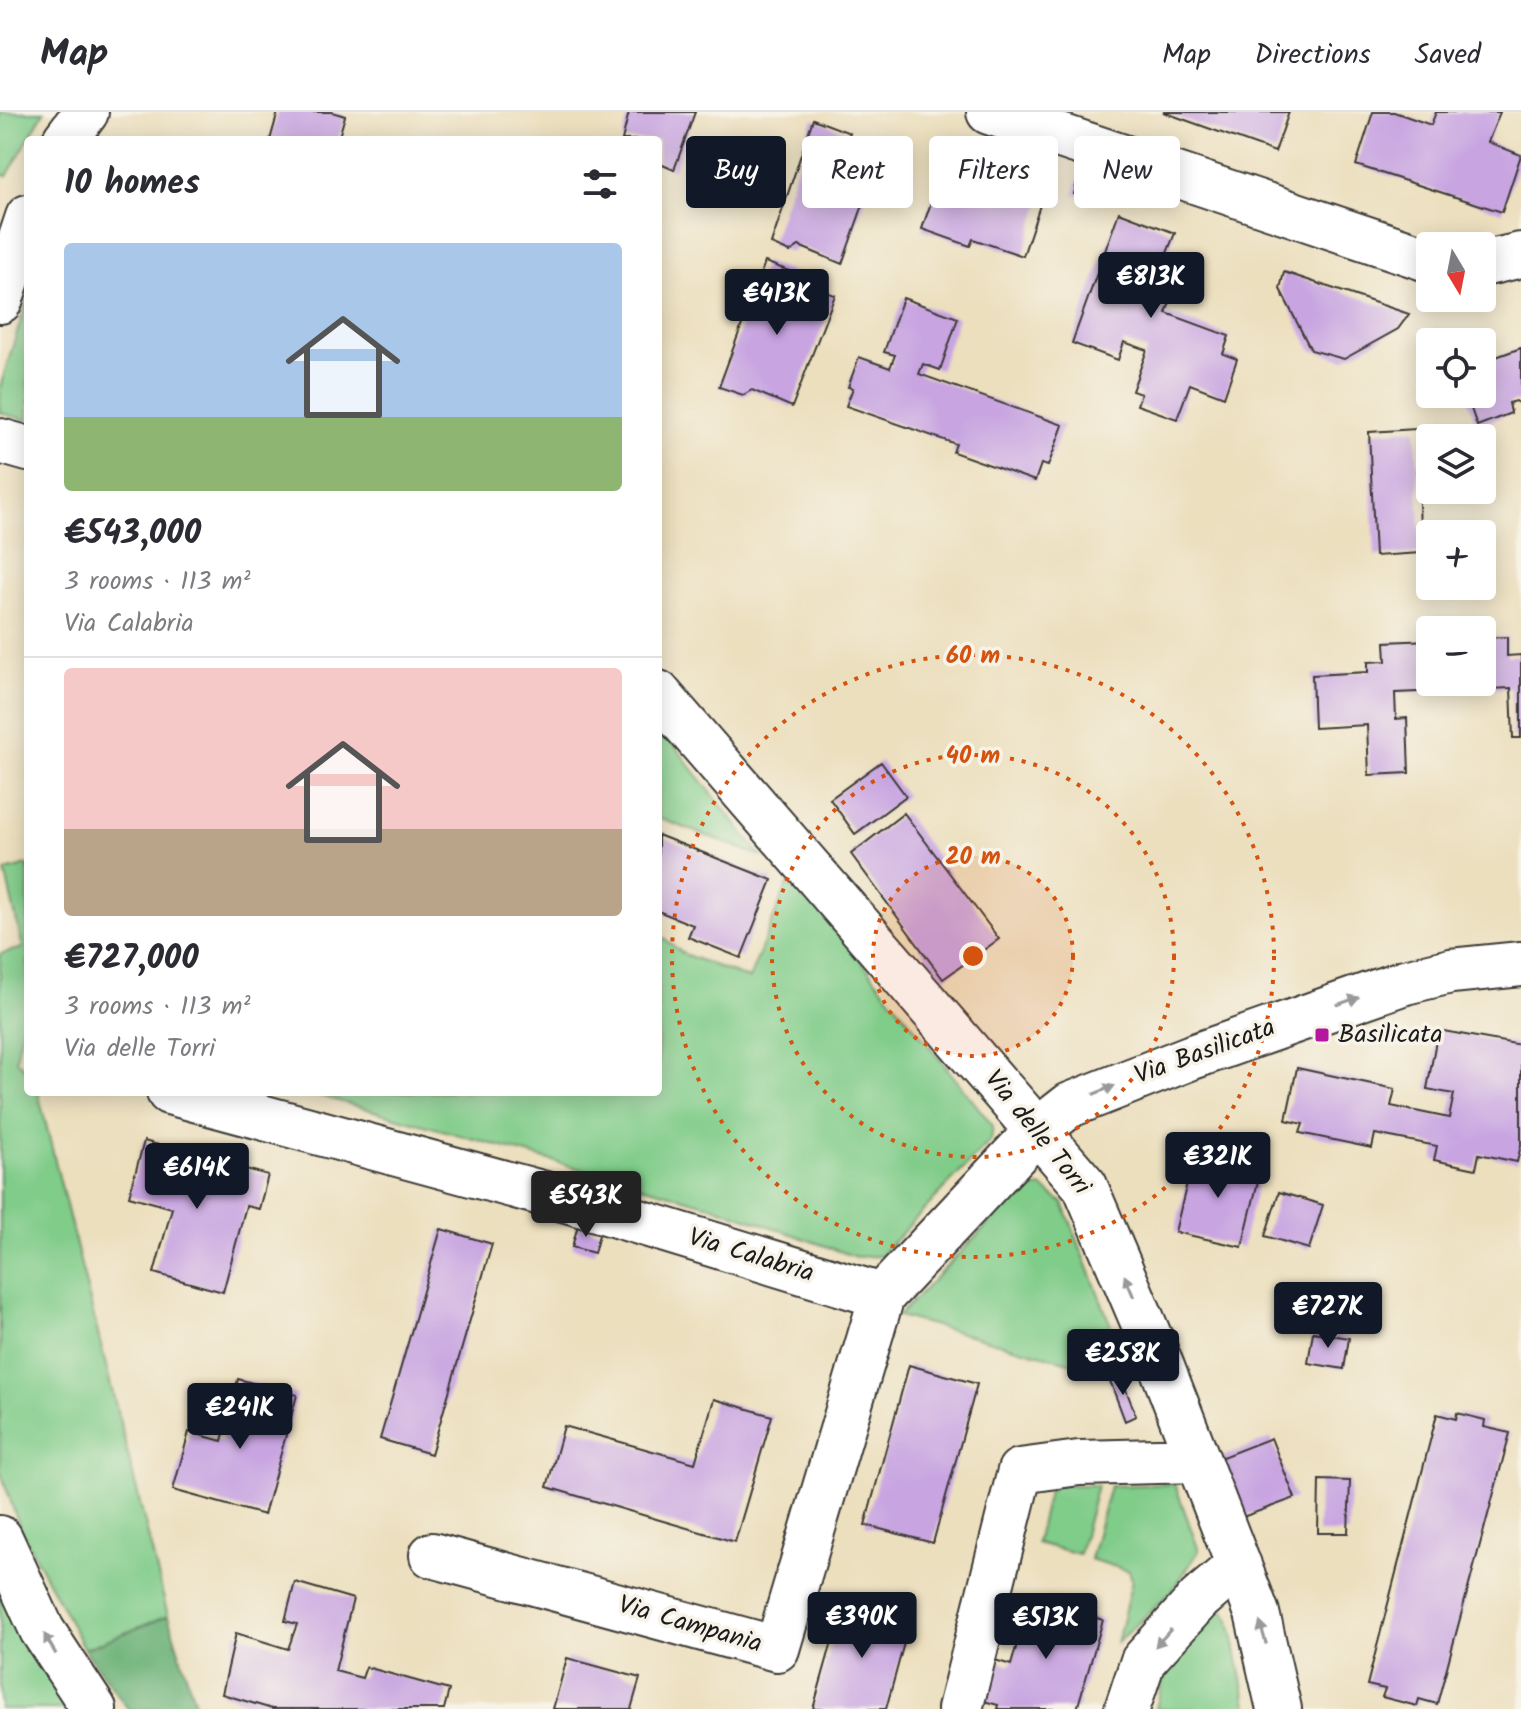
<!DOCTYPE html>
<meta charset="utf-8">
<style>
:root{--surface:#fff;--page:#f2f2f3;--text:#2b2b33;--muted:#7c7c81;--line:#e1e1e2;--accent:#111827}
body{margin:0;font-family:Kalam,sans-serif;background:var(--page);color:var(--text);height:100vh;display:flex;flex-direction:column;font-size:30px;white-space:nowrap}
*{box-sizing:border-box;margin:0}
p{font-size:26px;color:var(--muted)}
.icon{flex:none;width:44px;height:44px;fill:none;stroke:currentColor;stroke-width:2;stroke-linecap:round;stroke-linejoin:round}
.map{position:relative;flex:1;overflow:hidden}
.drawer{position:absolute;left:24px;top:24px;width:638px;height:960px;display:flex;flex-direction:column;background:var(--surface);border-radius:8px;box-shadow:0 4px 20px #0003}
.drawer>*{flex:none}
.banner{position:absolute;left:686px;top:24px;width:714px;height:72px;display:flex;gap:16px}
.needle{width:52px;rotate:170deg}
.fabs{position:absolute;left:1416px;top:120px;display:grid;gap:16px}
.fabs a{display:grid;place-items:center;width:80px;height:80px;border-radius:8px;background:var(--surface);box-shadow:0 4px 20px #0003;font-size:40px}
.price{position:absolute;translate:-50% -68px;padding:0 18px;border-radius:8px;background:var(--accent);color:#fff;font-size:26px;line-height:52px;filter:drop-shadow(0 2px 4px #0008)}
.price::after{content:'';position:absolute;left:50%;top:48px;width:24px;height:18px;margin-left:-12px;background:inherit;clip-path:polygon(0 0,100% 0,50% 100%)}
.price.selected{background:#222;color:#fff}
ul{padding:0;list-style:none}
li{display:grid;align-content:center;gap:16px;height:424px;padding:0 40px}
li+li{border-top:2px solid var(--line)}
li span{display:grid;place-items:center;height:248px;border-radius:8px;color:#555}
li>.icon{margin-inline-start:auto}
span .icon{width:144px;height:144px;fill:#fffc;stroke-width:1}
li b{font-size:34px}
h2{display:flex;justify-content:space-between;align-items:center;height:96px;padding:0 40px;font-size:34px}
.pill{padding:0 28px;border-radius:8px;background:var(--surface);box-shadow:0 4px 20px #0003;font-size:28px;line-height:72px}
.pill.selected{background:var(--accent);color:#fff}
header{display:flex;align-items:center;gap:48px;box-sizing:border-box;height:112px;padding:0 40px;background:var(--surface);border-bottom:2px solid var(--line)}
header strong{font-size:38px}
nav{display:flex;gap:44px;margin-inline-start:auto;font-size:28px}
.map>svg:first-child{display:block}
.green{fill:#80cc89;stroke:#4e7452;stroke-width:2}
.forest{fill:#68b075;stroke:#426648;stroke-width:2}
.building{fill:#c8a4e1}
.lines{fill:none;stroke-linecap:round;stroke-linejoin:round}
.minor-casing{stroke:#3b3934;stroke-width:48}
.major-casing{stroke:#3b3934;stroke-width:48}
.minor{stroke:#fff;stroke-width:44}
.major{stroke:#fff;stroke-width:44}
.oneway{fill:#999}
.ring{fill:none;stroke:#d4530e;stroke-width:4;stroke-dasharray:4 8}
.poi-dot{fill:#b5179e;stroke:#f7f3e8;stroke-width:3}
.labels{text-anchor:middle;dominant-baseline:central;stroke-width:7;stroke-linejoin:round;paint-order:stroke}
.poi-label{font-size:26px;fill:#1c1c1c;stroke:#f7f3e8;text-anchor:start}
.street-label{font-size:26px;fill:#1c1c1c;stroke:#f7f3e8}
.centre{fill:#d4530e;stroke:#f7f3e8;stroke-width:4}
.ring-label{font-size:24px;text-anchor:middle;font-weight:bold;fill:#d4530e;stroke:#f7f3e8;stroke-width:7;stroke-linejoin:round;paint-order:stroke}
</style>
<header>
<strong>Map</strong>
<nav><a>Map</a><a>Directions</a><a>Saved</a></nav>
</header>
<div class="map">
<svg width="1521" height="1597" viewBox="0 0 1521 1597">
<rect width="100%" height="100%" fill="#f7f3e8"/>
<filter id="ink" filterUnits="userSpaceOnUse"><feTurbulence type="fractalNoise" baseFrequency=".0125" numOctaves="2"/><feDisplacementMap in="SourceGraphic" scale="16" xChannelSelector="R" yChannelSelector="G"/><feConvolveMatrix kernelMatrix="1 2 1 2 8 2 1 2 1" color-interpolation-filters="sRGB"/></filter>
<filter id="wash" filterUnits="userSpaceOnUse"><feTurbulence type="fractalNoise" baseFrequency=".006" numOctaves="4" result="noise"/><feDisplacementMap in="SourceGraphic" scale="32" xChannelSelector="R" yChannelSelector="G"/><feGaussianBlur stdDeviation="1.8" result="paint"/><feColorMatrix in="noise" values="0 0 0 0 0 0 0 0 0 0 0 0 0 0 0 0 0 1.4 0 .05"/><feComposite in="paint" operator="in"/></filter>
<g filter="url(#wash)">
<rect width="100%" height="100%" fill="#ecdfbe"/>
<path class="green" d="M0,0H44L7,64L0,62Z
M28,186V308L0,301V275Z
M658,613L761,744L658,706Z
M28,753V910H23L16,948L28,960V980H38L168,1504L84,1537L20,1416L0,1358V842L23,836L5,759Z
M787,773L807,781L993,1014L991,1028L880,1144L856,1145L713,1094L306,980H658V822L684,842L749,867Z
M1041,1075L1063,1091L1127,1255L1102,1259L898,1204L1020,1080Z
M1175,1372L1199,1439L1172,1479L1117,1531L1132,1468L1129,1459L1090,1447L1110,1374Z
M1055,1373H1097L1079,1442L1036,1431L1048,1380Z
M0,1471L74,1597H0Z
M1220,1494L1230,1508L1248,1597H1156L1168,1545Z"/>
<path class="forest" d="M168,1504L197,1597H128L84,1537Z"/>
<g id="blocks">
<path class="building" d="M278,0H332L345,4L338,28H270Z
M629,0H695L674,58L658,51V28H622Z
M1163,0H1289L1275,40Z
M1373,0H1394L1431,13L1436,0H1500L1488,30L1521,43L1502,100L1356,53Z
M813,7L850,21L847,31L881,42L842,152L799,134L790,140L771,132Z
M946,47L1023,73L1033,81L1031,87L1041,90L1023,144L973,127L970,134L922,117Z
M1079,63L1098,69L1092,87L1074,82Z
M1119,100L1175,121L1165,146L1184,153L1166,201L1229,224L1223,242L1237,247L1224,285L1190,272L1177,307L1137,293L1141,282L1132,279L1147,238L1124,230L1118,248L1072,231Z
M765,150L797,162L796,170L835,183L792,295L752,278L743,283L719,275Z
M1284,160L1409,202L1398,217L1344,247L1311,238L1280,177Z
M903,186L958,206L940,258L923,252L919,262L1063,313L1048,354L1041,352L1035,369L953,340L956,332L846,294L853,276L848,275L859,245L890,256L895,243L884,240Z
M1521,236V293L1516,289L1509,291L1511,301L1477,314L1466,282H1482V250Z
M1416,317L1421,441L1375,444L1369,320Z
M1507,525V544L1521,543V626H1513L1511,576L1395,581L1396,607L1407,606L1409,661L1369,663L1367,613L1314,616L1312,563L1368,560V550L1386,549L1385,530L1430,528V570H1482V526Z
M881,650L906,684L855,722L830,687Z
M904,701L999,827L943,867L851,742Z
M658,723L772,768L741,846L688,825L693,813L658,799Z
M1438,918L1521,933V1033L1517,1050L1479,1042L1476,1057L1434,1048L1437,1034L1375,1022L1372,1036L1300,1021L1303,1012L1286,1008L1297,956L1395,977L1391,994L1449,1006L1454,982L1427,977Z
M144,1029L268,1063L259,1097L246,1094L223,1180L154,1161L172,1096L129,1084Z
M1194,1042L1261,1057L1242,1135L1175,1120Z
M1279,1080L1323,1093L1309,1137L1265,1124Z
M578,1113L600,1119L594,1141L572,1135Z
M441,1117L492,1132L431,1342L380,1327Z
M1313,1220L1349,1226L1344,1257L1308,1251Z
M909,1253L977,1272L933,1431L865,1413Z
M1120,1262L1136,1304L1125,1309L1109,1266Z
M238,1267L297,1283L264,1403L173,1378L189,1320L222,1329Z
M714,1287L772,1304L735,1430L547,1375L564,1314L695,1351Z
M1457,1301L1485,1308L1484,1315L1510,1321L1437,1592L1419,1587L1417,1594L1382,1585L1385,1577L1367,1573L1437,1302L1456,1307Z
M1271,1326L1295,1386L1240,1406L1217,1347Z
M1319,1368L1350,1369L1348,1421H1318Z
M295,1470L353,1487L335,1559L362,1566L366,1555L449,1578L444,1597H272L222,1582L236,1521L288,1537L297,1512L285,1509Z
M1030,1487L1103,1508L1077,1597H997L998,1593L984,1589L995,1548L1011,1553Z
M843,1491L910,1509L886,1597H813Z
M567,1546L640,1566L631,1597H553Z"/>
</g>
</g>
<g filter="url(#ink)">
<use href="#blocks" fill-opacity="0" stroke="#3b3934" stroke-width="2"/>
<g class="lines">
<defs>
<path id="minor" d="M989,0L1430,148
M65,28L86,0
M1482,152L1521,143
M0,189L28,105
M0,329L28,337
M658,581L1085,1074L1158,1245L1257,1501L1279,1597
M169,980L567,1088L882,1184L1038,1018L1070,993L1192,945L1405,870L1451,859L1521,852
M432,1443L777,1537L882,1184
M960,1597L1020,1359L1079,1351L1198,1348
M1127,1597L1143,1549L1199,1487L1239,1453"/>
<path id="major" d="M0,1426L42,1518L94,1597"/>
</defs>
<use href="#minor" class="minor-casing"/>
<use href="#major" class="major-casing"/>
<use href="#minor" class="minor"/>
<use href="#major" class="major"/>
</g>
<defs><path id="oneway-solid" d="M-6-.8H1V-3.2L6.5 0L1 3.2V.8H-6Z" transform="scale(2)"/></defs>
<g class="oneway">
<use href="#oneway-solid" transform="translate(1348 889) rotate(-19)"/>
<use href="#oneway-solid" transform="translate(1104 978) rotate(-22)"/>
<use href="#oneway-solid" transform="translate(1129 1174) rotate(-113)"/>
<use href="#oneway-solid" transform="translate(1263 1521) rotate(-106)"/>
<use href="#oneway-solid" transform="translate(1163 1526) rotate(132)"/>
<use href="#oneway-solid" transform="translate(50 1532) rotate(-120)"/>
</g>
</g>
<circle cx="973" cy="844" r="100" fill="#d4530e" fill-opacity=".12"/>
<g class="ring">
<circle cx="973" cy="844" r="100"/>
<circle cx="973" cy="844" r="201"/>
<circle cx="973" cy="844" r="301"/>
</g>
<rect class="poi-dot" x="1314" y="915" width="16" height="16" rx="4"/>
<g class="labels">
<g class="poi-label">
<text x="1338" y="923">Basilicata</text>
</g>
<g class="street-label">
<text transform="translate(1205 940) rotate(-20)">Via Basilicata</text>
<text transform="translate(1037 1021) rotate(51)">Via delle Torri</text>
<text transform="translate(751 1144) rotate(17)">Via Calabria</text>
<text transform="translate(690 1513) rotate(16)">Via Campania</text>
</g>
</g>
<circle cx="973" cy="844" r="12" class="centre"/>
<g class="ring-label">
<text x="973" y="551">60 m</text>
<text x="973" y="651">40 m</text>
<text x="973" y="752">20 m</text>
</g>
</svg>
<div class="fabs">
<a><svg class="needle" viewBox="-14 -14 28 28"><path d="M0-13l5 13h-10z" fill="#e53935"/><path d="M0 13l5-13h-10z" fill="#7c7c81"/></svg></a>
<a><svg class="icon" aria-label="locate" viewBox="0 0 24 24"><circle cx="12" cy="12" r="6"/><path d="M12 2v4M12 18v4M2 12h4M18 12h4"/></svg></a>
<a><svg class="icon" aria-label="layers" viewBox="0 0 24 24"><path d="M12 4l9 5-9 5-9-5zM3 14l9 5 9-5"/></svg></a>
<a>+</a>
<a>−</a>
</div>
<b class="price" style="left:1151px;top:208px">€813K</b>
<b class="price" style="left:777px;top:225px">€413K</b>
<b class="price" style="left:1218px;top:1088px">€321K</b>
<b class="price" style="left:197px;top:1099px">€614K</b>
<b class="price selected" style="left:586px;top:1127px">€543K</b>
<b class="price" style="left:1328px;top:1238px">€727K</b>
<b class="price" style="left:1123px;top:1285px">€258K</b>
<b class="price" style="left:240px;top:1339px">€241K</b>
<b class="price" style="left:862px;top:1548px">€390K</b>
<b class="price" style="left:1046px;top:1549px">€513K</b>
<div class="banner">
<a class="pill selected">Buy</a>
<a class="pill">Rent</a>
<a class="pill">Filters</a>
<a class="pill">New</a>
</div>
<section class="drawer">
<h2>10 homes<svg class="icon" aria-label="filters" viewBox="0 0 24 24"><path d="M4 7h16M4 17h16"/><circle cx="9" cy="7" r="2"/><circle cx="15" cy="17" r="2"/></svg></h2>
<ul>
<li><span style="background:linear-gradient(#a9c7e8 70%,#8fb573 0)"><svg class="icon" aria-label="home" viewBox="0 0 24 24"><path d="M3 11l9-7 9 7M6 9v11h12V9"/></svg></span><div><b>€543,000</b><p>3 rooms · 113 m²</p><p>Via Calabria</p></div></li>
<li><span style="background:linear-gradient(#f6c9c9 65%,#b9a48a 0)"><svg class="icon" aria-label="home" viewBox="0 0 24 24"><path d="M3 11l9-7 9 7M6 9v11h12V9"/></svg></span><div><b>€727,000</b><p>3 rooms · 113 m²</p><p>Via delle Torri</p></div></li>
</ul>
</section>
</div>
